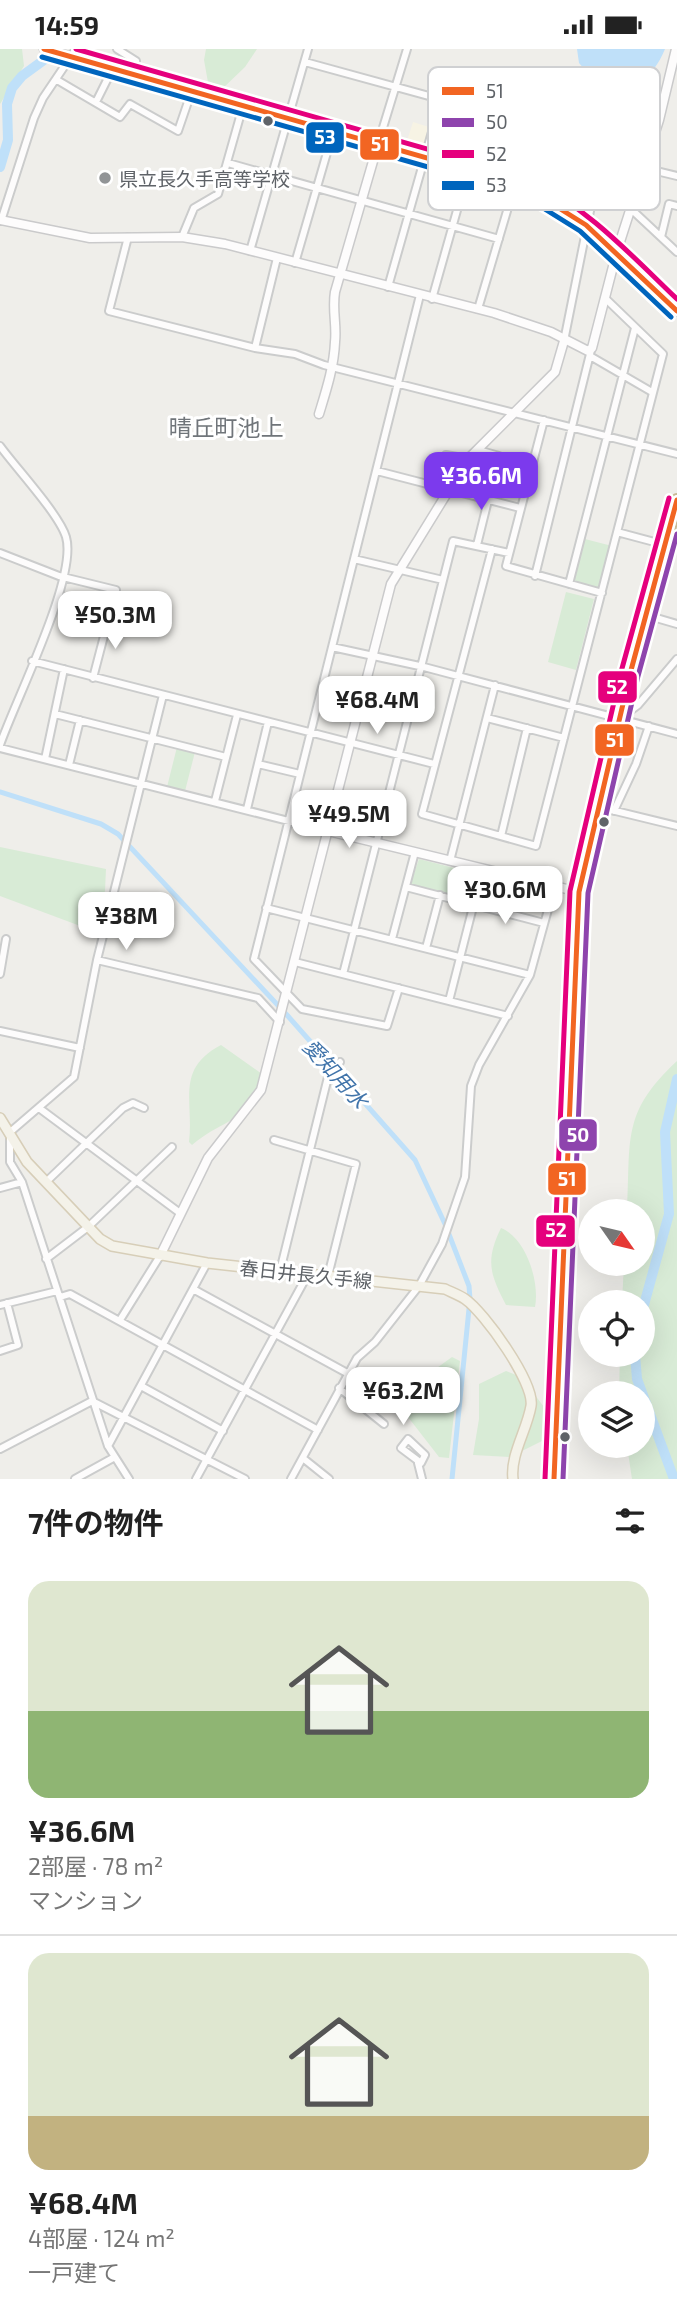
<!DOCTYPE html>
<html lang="ja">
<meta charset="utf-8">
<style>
:root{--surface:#fff;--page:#f6f6f6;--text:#222;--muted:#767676;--line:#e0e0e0;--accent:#7c3aed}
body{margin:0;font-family:"Exo 2","Noto Sans JP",sans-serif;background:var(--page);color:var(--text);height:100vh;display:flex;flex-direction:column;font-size:26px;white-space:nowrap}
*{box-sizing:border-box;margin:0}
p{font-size:23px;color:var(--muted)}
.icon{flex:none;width:38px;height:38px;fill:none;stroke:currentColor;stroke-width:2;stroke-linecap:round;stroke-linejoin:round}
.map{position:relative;height:1430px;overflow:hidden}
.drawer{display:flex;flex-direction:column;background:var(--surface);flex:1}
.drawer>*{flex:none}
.needle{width:46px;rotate:124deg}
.fabs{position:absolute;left:578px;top:1150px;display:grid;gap:14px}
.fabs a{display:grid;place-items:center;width:77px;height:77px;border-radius:50%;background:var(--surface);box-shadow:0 7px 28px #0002;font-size:35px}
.price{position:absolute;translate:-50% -60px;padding:0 16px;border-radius:14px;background:#fff;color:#222;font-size:23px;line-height:46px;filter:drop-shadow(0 2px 4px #0008)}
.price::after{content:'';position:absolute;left:50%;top:42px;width:21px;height:16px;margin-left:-10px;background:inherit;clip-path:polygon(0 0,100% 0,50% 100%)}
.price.current{background:var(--accent);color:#fff}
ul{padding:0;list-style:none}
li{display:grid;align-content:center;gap:14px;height:371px;padding:0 28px}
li+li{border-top:2px solid var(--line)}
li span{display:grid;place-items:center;height:217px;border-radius:21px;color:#555}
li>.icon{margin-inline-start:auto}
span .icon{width:126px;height:126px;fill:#fffc;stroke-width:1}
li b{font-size:30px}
h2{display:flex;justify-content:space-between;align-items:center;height:84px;padding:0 28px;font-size:30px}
.status{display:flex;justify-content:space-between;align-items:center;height:49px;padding:0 35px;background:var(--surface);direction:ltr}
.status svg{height:19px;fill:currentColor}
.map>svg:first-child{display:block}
.commercial{fill:#f7f3e4}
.green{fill:#d8ebd6}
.water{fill:#bfe0f9}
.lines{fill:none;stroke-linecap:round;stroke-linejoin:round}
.stream{stroke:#bfe0f9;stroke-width:2}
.canal{stroke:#bfe0f9;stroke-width:5}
.river{stroke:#bfe0f9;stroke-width:10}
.street-casing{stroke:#cbcccc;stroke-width:10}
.secondary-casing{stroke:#cacacb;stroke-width:11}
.primary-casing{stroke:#d7ceb8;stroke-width:12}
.highway-casing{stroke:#c8b996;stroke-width:14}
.street{stroke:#fdfcfc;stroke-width:6}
.secondary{stroke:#fdfcfc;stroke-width:8}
.primary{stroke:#f4f2e9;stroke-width:9}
.highway{stroke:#f0ede3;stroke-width:10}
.bus-1-casing{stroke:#fff;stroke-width:10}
.bus-2-casing{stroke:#fff;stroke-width:10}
.bus-3-casing{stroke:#fff;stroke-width:10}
.bus-4-casing{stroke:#fff;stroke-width:10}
.bus-1{stroke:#f26522;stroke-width:5}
.bus-2{stroke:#8e44ad;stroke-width:5}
.bus-3{stroke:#e5007d;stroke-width:5}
.bus-4{stroke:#0065bd;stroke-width:5}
.bus-dot{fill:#5f6368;stroke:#fff;stroke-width:2.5}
.poi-dot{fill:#919496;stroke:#fff;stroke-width:2.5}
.labels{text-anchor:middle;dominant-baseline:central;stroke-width:6;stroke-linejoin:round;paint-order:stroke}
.poi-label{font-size:19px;fill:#5f6368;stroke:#fff;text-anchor:start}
.street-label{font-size:19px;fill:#5f6368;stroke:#fff}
.water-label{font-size:21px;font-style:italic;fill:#4174aa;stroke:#fff}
.quarter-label{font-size:23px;fill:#70757a;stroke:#fff}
.key{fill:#fff;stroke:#cfd0d2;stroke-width:2}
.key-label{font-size:19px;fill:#5f6368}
.line-badge{stroke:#fff;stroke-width:2.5}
.badge-label{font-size:19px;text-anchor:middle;font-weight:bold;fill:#fff}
</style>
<div class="status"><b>14:59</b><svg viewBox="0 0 49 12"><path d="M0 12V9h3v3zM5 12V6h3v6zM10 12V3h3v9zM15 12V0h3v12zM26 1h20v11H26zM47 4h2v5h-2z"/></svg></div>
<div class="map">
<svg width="677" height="1430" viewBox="0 0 677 1430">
<rect width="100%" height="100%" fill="#efeeea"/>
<path class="commercial" d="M413,73L432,79L426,100L406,95Z"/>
<path class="green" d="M0,0H22L24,17L0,55Z
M206,0H257L245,18L220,42L209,39L204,11Z
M585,490L612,497L599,540L573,533Z
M566,543L594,550L576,621L548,613Z
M177,698L195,703L185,742L167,738Z
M0,798L106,820L105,842L91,881L0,847Z
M419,810L478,825L472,852L410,836Z
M221,996L262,1025C250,1075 223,1069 192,1096L189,1093C194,1052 175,1020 221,996Z
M677,1012V1430H632L627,1397L642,1396V1344H619L620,1306H642V1253H622L624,1215L642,1214V1162H627C631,1090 621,1064 677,1012Z
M501,1179C526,1189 540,1233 535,1258L506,1256C490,1225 485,1212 501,1179Z
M452,1308L460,1312L449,1409L439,1408L401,1359L434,1321Z
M506,1322L521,1328L551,1367L544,1391L510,1408L473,1406L479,1370V1335Z"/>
<path class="water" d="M577,0H665C652,31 637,35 607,46L579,14Z"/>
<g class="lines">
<path class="stream" d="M601,76L598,59L607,46
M586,162L591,139
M562,286L578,206"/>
<path class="canal" d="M0,743L101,775L118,785L287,966L415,1111L445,1175L469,1237L470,1250L452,1430"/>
<path class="river" d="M0,118L8,91L7,55L12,39L22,27L59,0
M642,1263L669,1165L665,1083L677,1030
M635,1306L637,1330L674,1430"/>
<defs>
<path id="street" d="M117,0L136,12
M305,13L531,75
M57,31L120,68L130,55L178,82L191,44
M96,53L112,21
M378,95L407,0
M228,114L499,190
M644,119L677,127
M631,160L677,203
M1,172L34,69L43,49L76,0
M128,188L109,262L255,299L295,305L324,316L677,405
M182,188L194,159L218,145L243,57
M661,188L669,155L677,157
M250,202L308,0
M295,214L333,83
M388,238L441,51
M432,250L485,62
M478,260L536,64
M564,292L595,137L636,145
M255,299L277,209
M590,307L652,343
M544,371L506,517L602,544
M0,397C16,419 59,465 66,488C78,528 15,652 0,696
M377,422L520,459
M438,437L446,406L468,410
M617,483L677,499
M477,496L499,407L478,401
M492,500L422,765L536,797L663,305L606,250
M0,504L59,527L116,541L93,629
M354,510L443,531
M535,527L591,301
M569,535L635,279
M646,566L677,575
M332,598L424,618L677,685
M32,612L434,715
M55,665L226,708
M622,668L638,656L677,610
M487,669L564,689
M0,699L328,782
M45,710L64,620
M258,715L300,725
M69,716L80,671
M215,752L237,666
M599,758L677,777
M247,760L268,673
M614,762L636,715L649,677
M501,787L527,679
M450,812L495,636
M406,838L544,874
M266,859L530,926
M392,890L415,803
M426,899L440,846
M97,911L258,949L280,973
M295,913L508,967
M0,925L6,890
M343,925L453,492L509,504
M399,939L387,977L302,960L254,910L420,246
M449,952L474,854
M0,982L80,999
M39,1059L180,1164
M9,1084L74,1028L97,911L163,646
M10,1089V1113L22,1133L108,1397L129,1430
M274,1091L356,1115L328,1227
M46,1133L123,1059L133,1054L144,1059
M0,1139L22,1133
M46,1210L88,1178L172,1098
M280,1222L329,1024L340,1013
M193,1240L347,1324
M60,1248L70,1245L318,1381
M0,1256L57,1242
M120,1271L160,1207
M0,1302L18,1296L7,1254
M141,1337L223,1382
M339,1339L384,1375
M92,1352L245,1430
M408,1390L425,1406L421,1414L401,1399Z
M108,1397L207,1214
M0,1400L92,1352
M304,1410L329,1430
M418,1414L422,1430
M75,1430L113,1409
M196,1430L308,1225
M291,1430L357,1309L375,1293L419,1237L442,1195L465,1128L471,1037L479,1016L530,926L554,839"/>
<path id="secondary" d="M44,0L522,136C585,163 628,216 677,262
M0,171L90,189L182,188L225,195L494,264L551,283L588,302L592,299L617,202L659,71L676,0
M319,365C326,342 334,318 335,293C337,276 332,261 335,243L378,95
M328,782L579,843
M160,1207L208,1109L261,1041L391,535L468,410L555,323L564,292"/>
<path id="primary" d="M0,1069L27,1113L100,1190L112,1197L207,1214L445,1240C451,1243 459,1246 465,1250C484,1263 535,1334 531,1357C527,1381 510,1406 513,1430"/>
<path id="highway" d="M554,1430L579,843L630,625L677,451"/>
</defs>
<use href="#street" class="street-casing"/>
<use href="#secondary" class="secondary-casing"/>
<use href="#primary" class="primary-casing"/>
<use href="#highway" class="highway-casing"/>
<use href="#street" class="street"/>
<use href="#secondary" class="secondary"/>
<use href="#primary" class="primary"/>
<use href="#highway" class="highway"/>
<defs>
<path id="bus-1" d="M44,0L522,136L586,176L677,262
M554,1430L579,843L630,625L677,451"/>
<path id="bus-2" d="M563,1430L588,844L638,627L677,485"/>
<path id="bus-3" d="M76,0L525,128C586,157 629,204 677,250
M545,1430L570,842L621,623L669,449"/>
<path id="bus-4" d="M42,8L519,144L580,182L671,268"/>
</defs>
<use href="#bus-1" class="bus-1-casing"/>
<use href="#bus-2" class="bus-2-casing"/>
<use href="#bus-3" class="bus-3-casing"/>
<use href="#bus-4" class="bus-4-casing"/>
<use href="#bus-1" class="bus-1"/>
<use href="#bus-2" class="bus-2"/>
<use href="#bus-3" class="bus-3"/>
<use href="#bus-4" class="bus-4"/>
</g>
<g class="bus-dot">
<circle cx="268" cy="72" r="6"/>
<circle cx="604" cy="773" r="6"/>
<circle cx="565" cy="1388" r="6"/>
</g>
<circle class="poi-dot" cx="105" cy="129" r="7"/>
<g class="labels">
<g class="poi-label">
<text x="119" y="129">県立長久手高等学校</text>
</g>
<g class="street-label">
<text transform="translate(306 1225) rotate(6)">春日井長久手線</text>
</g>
<g class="water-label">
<text transform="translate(336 1024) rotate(48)">愛知用水</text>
</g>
<g class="quarter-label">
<text x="226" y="378">晴丘町池上</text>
</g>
</g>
<rect x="428" y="18" width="232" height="143" rx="10" class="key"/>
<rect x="442" y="38" width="32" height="8" fill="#f26522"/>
<rect x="442" y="69" width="32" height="9" fill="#8e44ad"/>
<rect x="442" y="101" width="32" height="8" fill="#e5007d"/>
<rect x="442" y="132" width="32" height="9" fill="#0065bd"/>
<g class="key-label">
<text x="486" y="49">51</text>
<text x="486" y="80">50</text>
<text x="486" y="112">52</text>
<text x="486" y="143">53</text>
</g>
<g class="line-badge">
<rect x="305" y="72" width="40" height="33" rx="7" fill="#0065bd"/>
<rect x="359" y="79" width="41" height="33" rx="7" fill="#f26522"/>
<rect x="597" y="621" width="41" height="34" rx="7" fill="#e5007d"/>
<rect x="594" y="674" width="41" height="34" rx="7" fill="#f26522"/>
<rect x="558" y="1069" width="40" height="34" rx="7" fill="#8e44ad"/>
<rect x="547" y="1113" width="40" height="34" rx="7" fill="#f26522"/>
<rect x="535" y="1165" width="41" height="34" rx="7" fill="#e5007d"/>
</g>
<g class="badge-label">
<text x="325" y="95">53</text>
<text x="380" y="102">51</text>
<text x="617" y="645">52</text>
<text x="615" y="698">51</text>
<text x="578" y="1093">50</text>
<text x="567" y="1137">51</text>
<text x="556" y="1188">52</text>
</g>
</svg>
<div class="fabs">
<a><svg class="needle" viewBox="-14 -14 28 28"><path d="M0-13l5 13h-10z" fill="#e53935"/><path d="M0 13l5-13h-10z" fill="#767676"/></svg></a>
<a><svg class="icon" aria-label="locate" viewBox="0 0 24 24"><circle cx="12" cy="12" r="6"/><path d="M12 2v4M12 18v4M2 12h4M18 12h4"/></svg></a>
<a><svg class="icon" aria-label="layers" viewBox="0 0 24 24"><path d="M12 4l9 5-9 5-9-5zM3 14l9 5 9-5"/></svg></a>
</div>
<b class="price current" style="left:481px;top:463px">¥36.6M</b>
<b class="price" style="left:115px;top:602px">¥50.3M</b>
<b class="price" style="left:377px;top:687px">¥68.4M</b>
<b class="price" style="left:349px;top:801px">¥49.5M</b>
<b class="price" style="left:505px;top:877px">¥30.6M</b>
<b class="price" style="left:126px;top:903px">¥38M</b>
<b class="price" style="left:403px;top:1378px">¥63.2M</b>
</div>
<section class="drawer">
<h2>7件の物件<svg class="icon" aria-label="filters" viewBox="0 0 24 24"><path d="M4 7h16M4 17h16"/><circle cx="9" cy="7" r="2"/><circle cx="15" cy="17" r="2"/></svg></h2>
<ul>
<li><span style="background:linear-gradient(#dfe7d0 60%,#8fb573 0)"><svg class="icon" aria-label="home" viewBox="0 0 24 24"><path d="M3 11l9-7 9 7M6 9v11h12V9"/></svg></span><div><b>¥36.6M</b><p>2部屋 · 78 m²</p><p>マンション</p></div></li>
<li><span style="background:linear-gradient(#dfe7d0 75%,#c2b280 0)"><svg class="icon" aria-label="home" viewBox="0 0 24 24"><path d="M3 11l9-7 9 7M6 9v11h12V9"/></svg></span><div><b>¥68.4M</b><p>4部屋 · 124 m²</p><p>一戸建て</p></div></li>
</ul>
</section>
